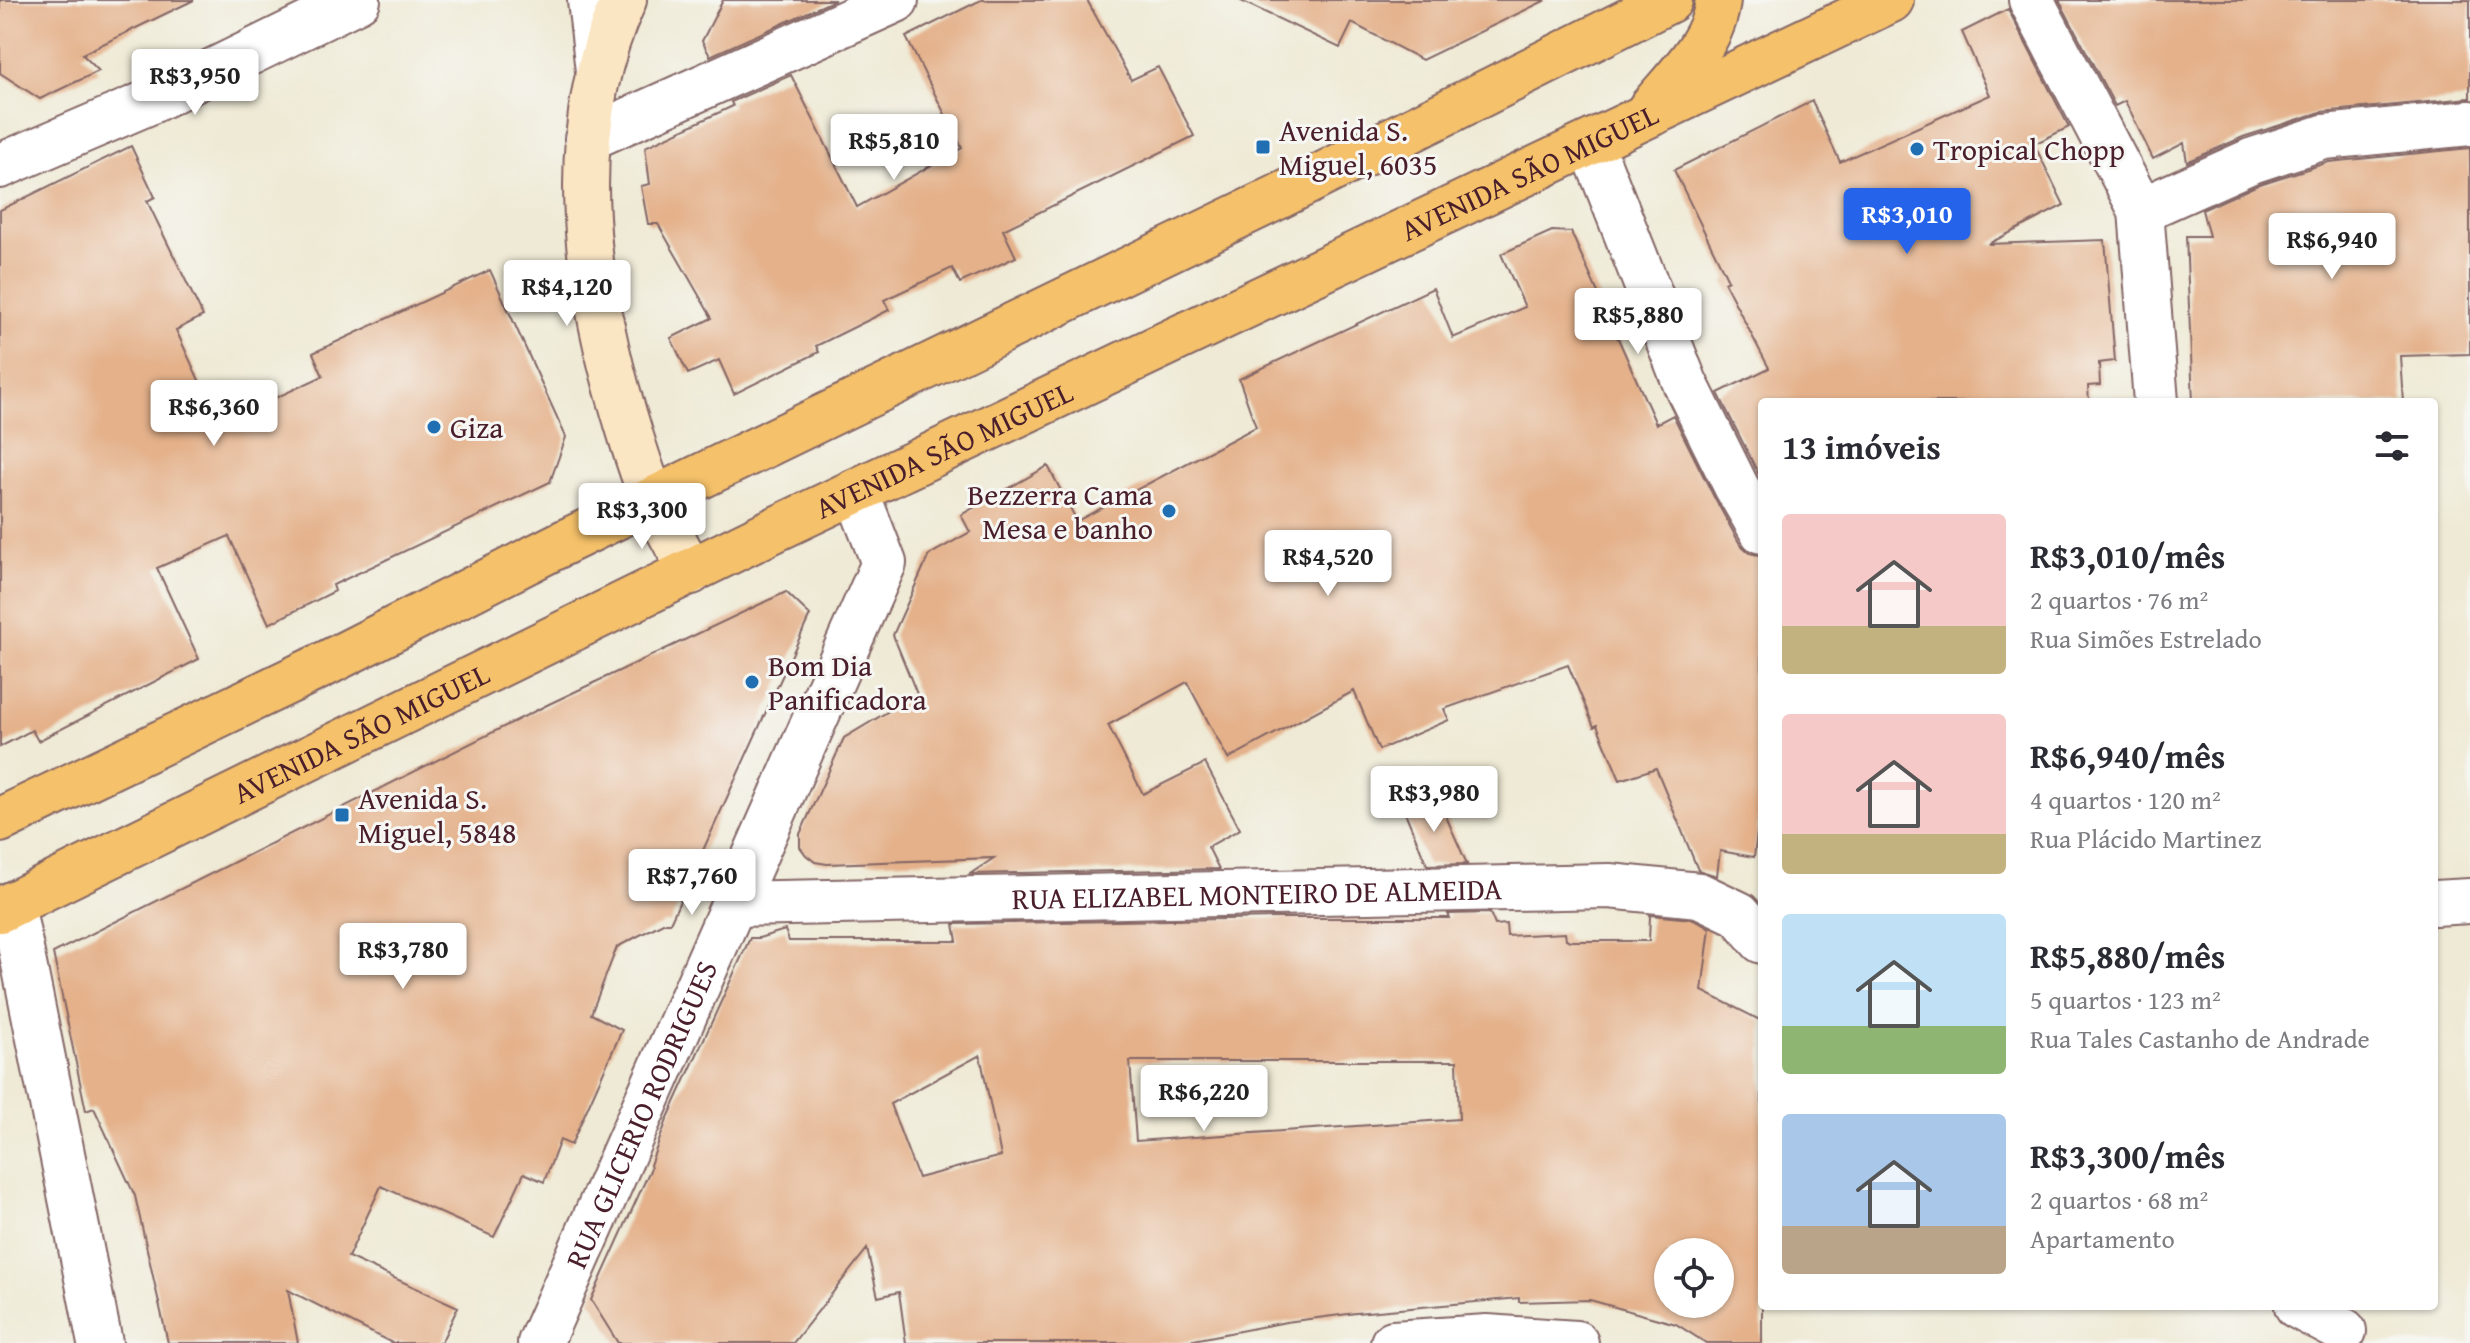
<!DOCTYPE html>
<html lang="pt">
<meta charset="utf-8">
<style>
:root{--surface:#fff;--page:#f2f2f3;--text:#2b2b33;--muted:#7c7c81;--accent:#2563eb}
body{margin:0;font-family:"Gentium Book Plus",serif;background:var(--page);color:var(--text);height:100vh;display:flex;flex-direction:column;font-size:30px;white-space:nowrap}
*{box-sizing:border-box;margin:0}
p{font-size:26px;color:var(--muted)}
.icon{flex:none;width:44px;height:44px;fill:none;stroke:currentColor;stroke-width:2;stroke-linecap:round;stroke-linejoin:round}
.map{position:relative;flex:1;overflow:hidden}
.side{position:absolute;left:1758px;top:398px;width:680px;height:912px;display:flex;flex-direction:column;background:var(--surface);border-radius:8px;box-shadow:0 2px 6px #0004}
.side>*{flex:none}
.tools{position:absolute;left:1654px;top:1238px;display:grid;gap:16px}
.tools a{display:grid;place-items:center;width:80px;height:80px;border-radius:50%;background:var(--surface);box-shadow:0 2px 6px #0004;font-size:40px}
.price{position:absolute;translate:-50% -68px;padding:0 18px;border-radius:8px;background:#fff;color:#222;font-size:26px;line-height:52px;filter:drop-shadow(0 2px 4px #0008)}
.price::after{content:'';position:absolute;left:50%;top:48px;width:24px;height:18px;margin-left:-12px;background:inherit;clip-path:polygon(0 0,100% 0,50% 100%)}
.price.selected{background:var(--accent);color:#fff}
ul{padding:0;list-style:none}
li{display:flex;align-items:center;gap:24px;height:200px;padding:0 24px}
li span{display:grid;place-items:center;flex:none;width:224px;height:160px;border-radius:8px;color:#555}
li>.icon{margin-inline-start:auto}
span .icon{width:96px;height:96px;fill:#fffc;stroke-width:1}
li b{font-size:34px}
h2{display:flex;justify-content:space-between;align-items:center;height:96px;padding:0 24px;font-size:34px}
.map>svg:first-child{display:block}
.building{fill:#e4b18a;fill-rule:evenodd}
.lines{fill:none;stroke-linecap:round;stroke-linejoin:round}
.minor-casing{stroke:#846666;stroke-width:48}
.secondary-casing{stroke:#846666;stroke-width:48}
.primary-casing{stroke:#846666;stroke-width:48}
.minor{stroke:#fff;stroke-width:44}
.secondary{stroke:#fbe6c4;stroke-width:44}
.primary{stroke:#f5c16b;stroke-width:44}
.poi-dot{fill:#1f6fb2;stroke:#f6f6f2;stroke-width:3}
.labels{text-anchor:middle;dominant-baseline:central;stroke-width:6;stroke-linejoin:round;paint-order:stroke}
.poi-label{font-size:30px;fill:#4a1f2b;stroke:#f6f6f2;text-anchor:start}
.street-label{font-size:30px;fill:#4a1f2b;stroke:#f6f6f2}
</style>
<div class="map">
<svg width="2470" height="1343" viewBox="0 0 2470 1343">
<rect width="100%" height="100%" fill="#f6f6f2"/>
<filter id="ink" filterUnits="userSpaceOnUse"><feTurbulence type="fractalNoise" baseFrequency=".0125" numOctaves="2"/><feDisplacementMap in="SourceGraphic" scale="16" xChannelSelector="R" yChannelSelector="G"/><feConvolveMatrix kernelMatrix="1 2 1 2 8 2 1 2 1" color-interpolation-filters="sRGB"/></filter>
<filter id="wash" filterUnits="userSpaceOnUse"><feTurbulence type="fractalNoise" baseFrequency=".006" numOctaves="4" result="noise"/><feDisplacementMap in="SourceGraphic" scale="32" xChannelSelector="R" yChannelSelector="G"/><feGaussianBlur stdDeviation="1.8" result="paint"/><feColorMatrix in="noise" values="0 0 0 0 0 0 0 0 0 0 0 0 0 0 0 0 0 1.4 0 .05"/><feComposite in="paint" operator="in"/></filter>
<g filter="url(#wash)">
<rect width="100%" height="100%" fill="#efead5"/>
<g id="blocks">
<path class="building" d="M0,0H194L82,54L99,71L40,99L0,73Z
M723,0H835L710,56L702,41Z
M981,0H1087L1131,80L1158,67L1194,136L1003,230L1016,257L960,283L952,268L884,300L889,310L816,346L819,352L734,394L719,360L688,374L671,338L712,318L658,224H648L641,186L650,184L645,147L733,106L731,102L791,75L857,207L962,148L906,37Z
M1239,0H1546L1422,60L1352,23L1340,48Z
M2059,0H2470V98L2321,112L2243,137L2187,162L2184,143L2153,159L2125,101L2115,106Z
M2008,9L2069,127L2034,144L2064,205L1988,244L2105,240L2115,361L2099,363L2100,385L2088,386L2089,402H1762V481L1718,393L1769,368L1724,282L1728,280L1674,170L1812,101L1840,162L1990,95L1962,32Z
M131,146L155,197L147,201L203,316L176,330L219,424L323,376L313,353L490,270L566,437L550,482L333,585L335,591L269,624L229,536L157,568L199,659L38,741L32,730L0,747V210Z
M2470,148V354L2400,356L2403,402H2193L2186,236H2209L2202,210L2260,184L2329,162Z
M1552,231L1571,232L1656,424L1673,415L1714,497L1740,544L1750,553L1762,556V794L1754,857L1720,851L1717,876L1698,870L1656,768L1620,780L1597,725L1594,727L1568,665L1444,709L1449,720L1379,750L1354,691L1228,759L1187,682L1108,725L1143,794L1205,763L1240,829L1208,847L1219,869L970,874L994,858L827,864L815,862L806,855L800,847V834L844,738L917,694L893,635L929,555L970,532L961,515L1048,466L1077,521L1256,427L1239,379L1433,288L1453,338L1525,307L1501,254Z
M786,592L810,615L670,923H663L617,947L591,1014L622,1030L571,1145L560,1140L544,1182L524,1173L494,1237L381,1186L348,1257L458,1307L441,1343H392L288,1290L298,1343H168L135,1196L94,1108L86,1111L53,953L549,704Z
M1437,796L1467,864L1427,865L1404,810Z
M1490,913L1495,925L1506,924L1507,936L1565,933L1566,939L1570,941H1649L1650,915L1692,919L1710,928L1702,991L1762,1021V1343H1706L1676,1324L1590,1300L1519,1302V1298L1356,1313L1286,1322L1178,1343H906L899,1292L878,1297L867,1249L793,1343H618L591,1300L651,1168L650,1165L667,1120L750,938H759L785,930L789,941H957L954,924L1279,918H1450L1448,914ZM980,1055L1001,1156L918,1178L890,1104ZM1130,1061H1457L1459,1119L1136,1141ZM1668,1252H1720V1304H1668Z"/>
</g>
</g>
<g filter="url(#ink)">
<use href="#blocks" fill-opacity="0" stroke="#846666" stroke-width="2"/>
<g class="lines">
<defs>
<g id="minor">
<path d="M590,0L598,71"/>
<path d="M2031,0L2141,210L2156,402"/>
<path d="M587,139L896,0"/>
<path d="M1591,144L1685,383L1736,486L1762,531"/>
<path d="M0,166L147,103L358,0"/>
<path d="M2141,210L2251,161L2324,137L2470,123"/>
<path d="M2434,903L2470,901"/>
<path d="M12,904L100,1343"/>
<path id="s1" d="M735,904L1609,886L1699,895L1739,914L1762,941"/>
<path d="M2297,1306L2344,1331"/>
<path id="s2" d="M540,1343L884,563L856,491"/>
<path d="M1393,1343L1487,1337L1576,1343"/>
</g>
<path id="secondary" d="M624,0C564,129 584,278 623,410C632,440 641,473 654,502C665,525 679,548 691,572"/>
<g id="primary">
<path d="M1650,109C1676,77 1714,43 1718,0"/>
<path d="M0,820L323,665L565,542L1278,197L1670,0"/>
<path id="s3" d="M0,910L776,529L1891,0"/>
</g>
</defs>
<use href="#minor" class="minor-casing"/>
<use href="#secondary" class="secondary-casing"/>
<use href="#primary" class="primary-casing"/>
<use href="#minor" class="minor"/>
<use href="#secondary" class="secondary"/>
<use href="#primary" class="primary"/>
</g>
</g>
<g class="poi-dot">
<rect x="1255" y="139" width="16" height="16" rx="4"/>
<circle cx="1917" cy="149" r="8"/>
<circle cx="434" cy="427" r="8"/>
<circle cx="1169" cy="511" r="8"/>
<circle cx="752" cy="682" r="8"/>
<rect x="334" y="807" width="16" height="16" rx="4"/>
</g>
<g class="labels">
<g class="poi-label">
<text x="1279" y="130">Avenida S.<tspan x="1279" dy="34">Miguel, 6035</tspan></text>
<text x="1933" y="149">Tropical Chopp</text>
<text x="450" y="427">Giza</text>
<text x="1153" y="494" text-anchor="end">Bezzerra Cama<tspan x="1153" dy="34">Mesa e banho</tspan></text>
<text x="768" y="665">Bom Dia<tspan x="768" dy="34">Panificadora</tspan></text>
<text x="358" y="798">Avenida S.<tspan x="358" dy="34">Miguel, 5848</tspan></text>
</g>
<g class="street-label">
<text stroke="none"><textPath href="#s3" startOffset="1698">AVENIDA SÃO MIGUEL</textPath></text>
<text stroke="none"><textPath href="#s3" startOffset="1050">AVENIDA SÃO MIGUEL</textPath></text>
<text stroke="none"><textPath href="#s3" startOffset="402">AVENIDA SÃO MIGUEL</textPath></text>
<text stroke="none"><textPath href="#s1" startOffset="522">RUA ELIZABEL MONTEIRO DE ALMEIDA</textPath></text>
<text stroke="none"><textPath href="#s2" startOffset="250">RUA GLICERIO RODRIGUES</textPath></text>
</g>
</g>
</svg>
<div class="tools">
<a><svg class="icon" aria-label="locate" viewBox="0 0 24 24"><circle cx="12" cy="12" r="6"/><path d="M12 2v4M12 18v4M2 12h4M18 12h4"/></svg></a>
</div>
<b class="price" style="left:195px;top:117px">R$3,950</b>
<b class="price" style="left:894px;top:182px">R$5,810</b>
<b class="price selected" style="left:1907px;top:256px">R$3,010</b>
<b class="price" style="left:2332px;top:281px">R$6,940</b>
<b class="price" style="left:567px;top:328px">R$4,120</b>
<b class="price" style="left:1638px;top:356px">R$5,880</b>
<b class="price" style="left:214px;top:448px">R$6,360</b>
<b class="price" style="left:642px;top:551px">R$3,300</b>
<b class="price" style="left:1328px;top:598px">R$4,520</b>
<b class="price" style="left:1434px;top:834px">R$3,980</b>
<b class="price" style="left:692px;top:917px">R$7,760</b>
<b class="price" style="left:403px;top:991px">R$3,780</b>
<b class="price" style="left:1204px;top:1133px">R$6,220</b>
<section class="side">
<h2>13 imóveis<svg class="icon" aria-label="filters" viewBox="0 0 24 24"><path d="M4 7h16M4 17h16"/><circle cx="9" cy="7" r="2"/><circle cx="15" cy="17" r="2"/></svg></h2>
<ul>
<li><span style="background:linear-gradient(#f6c9c9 70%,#c2b280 0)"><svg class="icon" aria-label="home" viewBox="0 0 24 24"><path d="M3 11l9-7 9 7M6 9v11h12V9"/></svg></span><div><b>R$3,010/mês</b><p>2 quartos · 76 m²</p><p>Rua Simões Estrelado</p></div></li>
<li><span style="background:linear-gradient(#f6c9c9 75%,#c2b280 0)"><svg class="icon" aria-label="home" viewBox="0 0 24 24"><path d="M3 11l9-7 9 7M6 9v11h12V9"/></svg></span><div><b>R$6,940/mês</b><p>4 quartos · 120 m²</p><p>Rua Plácido Martinez</p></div></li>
<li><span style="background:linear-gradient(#bfe0f5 70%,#8fb573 0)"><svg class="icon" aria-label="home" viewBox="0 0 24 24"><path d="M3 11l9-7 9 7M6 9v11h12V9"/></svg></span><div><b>R$5,880/mês</b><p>5 quartos · 123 m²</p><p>Rua Tales Castanho de Andrade</p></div></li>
<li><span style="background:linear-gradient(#a9c7e8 70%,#b9a48a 0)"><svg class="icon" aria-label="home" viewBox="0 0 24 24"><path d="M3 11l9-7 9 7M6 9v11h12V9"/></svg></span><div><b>R$3,300/mês</b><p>2 quartos · 68 m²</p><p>Apartamento</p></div></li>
</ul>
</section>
</div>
